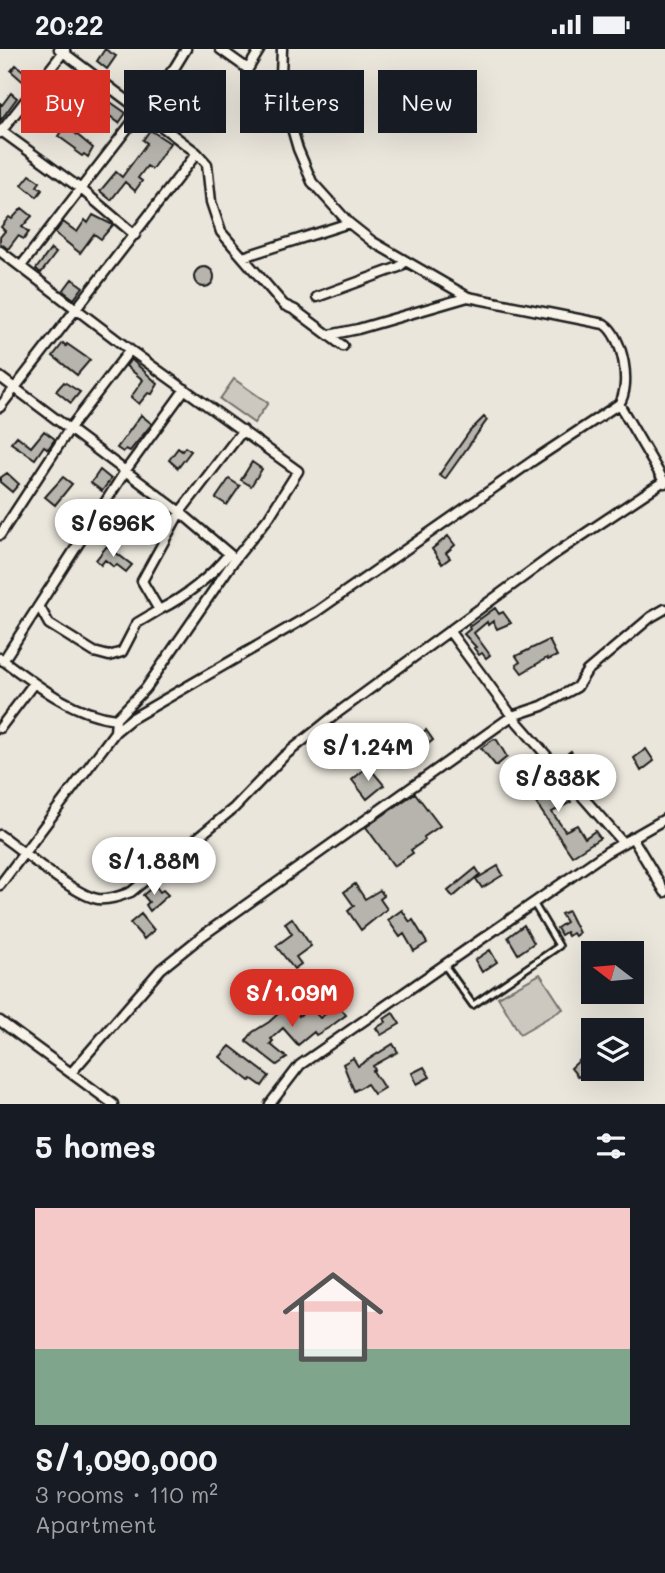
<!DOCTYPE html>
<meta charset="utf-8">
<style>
:root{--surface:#171b24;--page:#20242c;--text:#f1f3f6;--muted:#9ea1a6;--line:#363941;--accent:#d93025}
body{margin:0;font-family:Mali,sans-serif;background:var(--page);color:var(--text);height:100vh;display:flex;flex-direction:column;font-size:26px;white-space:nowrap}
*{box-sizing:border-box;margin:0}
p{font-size:23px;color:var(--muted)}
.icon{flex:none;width:38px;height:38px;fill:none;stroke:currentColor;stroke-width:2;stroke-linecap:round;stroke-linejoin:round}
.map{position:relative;height:1055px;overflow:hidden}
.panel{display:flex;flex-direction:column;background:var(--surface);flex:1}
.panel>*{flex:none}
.banner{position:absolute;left:21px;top:21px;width:623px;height:63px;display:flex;gap:14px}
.needle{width:46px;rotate:286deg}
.buttons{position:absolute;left:581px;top:892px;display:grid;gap:14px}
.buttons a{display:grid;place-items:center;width:63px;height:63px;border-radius:0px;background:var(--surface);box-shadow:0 7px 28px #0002;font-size:35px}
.price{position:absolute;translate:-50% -60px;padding:0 16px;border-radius:24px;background:#fff;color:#222;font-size:23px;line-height:46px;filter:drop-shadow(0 2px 4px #0008)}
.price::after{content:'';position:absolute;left:50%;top:42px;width:21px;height:16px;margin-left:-10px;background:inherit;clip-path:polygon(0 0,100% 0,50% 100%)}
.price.current{background:var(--accent);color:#fff}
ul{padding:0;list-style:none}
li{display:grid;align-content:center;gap:14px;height:371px;padding:0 35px}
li+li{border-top:2px solid var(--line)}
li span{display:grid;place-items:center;height:217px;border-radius:0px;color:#555}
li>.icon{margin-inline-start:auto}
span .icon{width:126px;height:126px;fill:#fffc;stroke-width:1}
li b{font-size:30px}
h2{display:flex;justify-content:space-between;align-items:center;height:84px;padding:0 35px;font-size:30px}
.tag{padding:0 24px;border-radius:0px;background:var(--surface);box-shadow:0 7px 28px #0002;font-size:24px;line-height:63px}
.tag.current{background:var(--accent);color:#fff}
.status{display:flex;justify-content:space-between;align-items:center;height:49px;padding:0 35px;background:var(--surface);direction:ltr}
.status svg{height:19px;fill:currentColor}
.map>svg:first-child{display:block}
.green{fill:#ccc8c0;stroke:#74726e;stroke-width:2}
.building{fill:#b6b4ac;stroke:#1c1c1c;stroke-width:2}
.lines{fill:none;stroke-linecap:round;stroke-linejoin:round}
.lane-casing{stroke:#1c1c1c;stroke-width:10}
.street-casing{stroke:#1c1c1c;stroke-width:13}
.lane{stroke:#f7f3e8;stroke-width:4.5}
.street{stroke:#f7f3e8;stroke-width:8}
</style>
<div class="status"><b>20:22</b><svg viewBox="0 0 49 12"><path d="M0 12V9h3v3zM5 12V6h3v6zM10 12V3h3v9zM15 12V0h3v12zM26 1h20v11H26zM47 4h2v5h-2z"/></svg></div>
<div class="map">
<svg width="665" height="1055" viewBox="0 0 665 1055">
<rect width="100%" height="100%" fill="#eae6dc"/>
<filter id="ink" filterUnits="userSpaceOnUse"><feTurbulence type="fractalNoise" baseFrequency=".0143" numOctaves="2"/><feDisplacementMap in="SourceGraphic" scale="14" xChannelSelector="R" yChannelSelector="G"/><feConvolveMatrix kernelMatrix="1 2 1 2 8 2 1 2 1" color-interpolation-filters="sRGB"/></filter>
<g filter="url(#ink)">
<path class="green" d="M234,330L268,354L254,374L220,350Z
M540,925L563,960L520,985L498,948Z"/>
<path class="building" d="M105,0L116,7L107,20L97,12Z
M16,16L32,29L27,36L11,22Z
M44,38L64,53L59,59L57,57L44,76L38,71L50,53L40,44Z
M11,44L17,49L0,72V54L2,56Z
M109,52L126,64L119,74L102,61Z
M76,62L86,68L75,84L93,99L88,108L84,105L82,107L75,102L76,100L58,87Z
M150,81L170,94L152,120L147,117L138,129L142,132L135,142L125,133L111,151L100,142L116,123L122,128L147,94L143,91Z
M30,126L40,133L37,137L42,141L37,148L22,136Z
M22,159L32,167L22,178L29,183L24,190L18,187L8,200L0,194V188L5,182L1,178L9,168L12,170Z
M93,166L113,176L101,190L94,185L80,204L55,184L63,173L77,183L85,171L88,174Z
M51,200L56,204L41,224L36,220Z
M194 228a10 10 0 1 1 20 0a10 10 0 1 1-20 0Z
M72,230L83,238L74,250L63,242Z
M63,294L66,297L67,295L90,311L77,326L53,307Z
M131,310L158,335L152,345L148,344L139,355L131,348L143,331L126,317Z
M64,333L80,343L71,354L56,342Z
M141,366L152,375L130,402L126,400L123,403L117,399Z
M484,368L487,371L445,430L439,426L470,382Z
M44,382L55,390L48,400L44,397L35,410L11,394L17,387L31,398Z
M185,398L191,402L178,419L169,411L178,399L182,402Z
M252,413L262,420L251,437L241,431Z
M100,421L111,430L102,442L91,434Z
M7,424L19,435L12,443L0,433V429Z
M63,428L72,435L55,456L45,448Z
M229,430L240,437L227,456L216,449Z
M448,487L455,496L446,504L450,509L442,515L432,500Z
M107,497L132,516L126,523L117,516L114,518L105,511L101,516L96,511Z
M495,559L499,565L503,563L511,574L497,580L493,572L488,576L487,573L474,584L490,606L486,609L482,604L479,606L474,599L476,598L464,585L470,580L469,578Z
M549,591L557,607L548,611L547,609L522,624L516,616L520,613L516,607Z
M426,681L433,691L400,718L393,708L400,703L394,696L416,682L419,686Z
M494,690L497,691L507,708L496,717L481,699Z
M646,700L654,712L641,722L634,709Z
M571,702L576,709L579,706L596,726L586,735L564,707Z
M368,717L384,736L367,750L352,731Z
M547,723L561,749L566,746L571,753L552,763L565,782L577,776L585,789L595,782L600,789L572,807L525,738Z
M415,744L440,777L424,788L425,791L411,801L413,804L394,817L366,778Z
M498,817L503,826L482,839L476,830Z
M476,819L480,825L453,848L448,842Z
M355,835L365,850L380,841L384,847L380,850L387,860L361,881L348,862L354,857L344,843Z
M155,836L160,843L163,841L168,846L150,862L146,856L149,853L143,846Z
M402,861L410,873L413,871L427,894L414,902L404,885L400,888L388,871Z
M568,862L579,884L575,887L573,884L568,887L566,883L561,886L557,879L566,873L561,865Z
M141,865L154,881L144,890L130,874Z
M292,869L311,897L296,908L301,915L294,920L276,897L292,885L285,874Z
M524,876L534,894L518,905L508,888Z
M490,901L497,913L482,923L475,911Z
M289,955L299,967L310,958L320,969L338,956L346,966L330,978L316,986L314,983L298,996L283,979L271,990L273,992L270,995L287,1009L277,1016L246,992L253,983L269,973Z
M393,964L400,975L381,986L376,979L386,973L384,970Z
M393,995L398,1003L373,1017L375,1021L373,1022L384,1039L374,1045L367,1035L354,1042L343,1015L353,1009L358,1017Z
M230,997L269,1027L262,1037L252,1030L250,1032L220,1008Z
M582,1009L590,1019L578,1028L571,1019Z
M424,1018L430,1028L417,1035L412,1024Z"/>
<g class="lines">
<defs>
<path id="lane" d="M445,917L473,956L559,897L534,855"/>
<path id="street" d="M59,0L197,104L207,115L211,153L221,183L284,256L295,261L343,297
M220,0L248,20L260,0
M0,81L81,140L135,186
M0,84L65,1
M0,202L130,301L298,422L269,468L235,510L146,639L116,670L115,683
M243,208L349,174
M21,217L175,18L186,0
M317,248L399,218L406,212
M329,286L358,280L468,248
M0,328L180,463L233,508
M619,355L665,434
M0,358L197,104
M0,486L70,379L130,301
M229,505C209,529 187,547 159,561L142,532L180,463L243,381
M39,557L49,575L94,603L109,607L122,603L137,574L159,561
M450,583L512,667L623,794
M0,609C35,635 72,665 116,670
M3,612L126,421L185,340
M0,679L34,634
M0,786C22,801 75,847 98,850C110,851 120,847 131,843L234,759L284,707L340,662L556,504L664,432
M632,788L665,843
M0,836L115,683L131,670L316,563L534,411L619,355C632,337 623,287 604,275L468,248L373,193L349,174L312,133L298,100L291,76L281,26L282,0
M0,972L113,1055
M71,1024L161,920L202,887L512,667L542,657L577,638L587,622L651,568L665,560
M270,1055L300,1016L607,803L665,770"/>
</defs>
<use href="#lane" class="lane-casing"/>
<use href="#street" class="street-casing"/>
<use href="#lane" class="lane"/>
<use href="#street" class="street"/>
</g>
</g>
</svg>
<div class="buttons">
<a><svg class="needle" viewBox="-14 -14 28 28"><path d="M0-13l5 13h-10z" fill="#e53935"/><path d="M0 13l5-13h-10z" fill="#9ea1a6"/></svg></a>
<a><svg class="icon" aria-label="layers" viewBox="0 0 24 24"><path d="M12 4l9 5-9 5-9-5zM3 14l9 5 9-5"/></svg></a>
</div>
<b class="price" style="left:113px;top:510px">S/696K</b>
<b class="price" style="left:368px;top:734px">S/1.24M</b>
<b class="price" style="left:558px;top:765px">S/838K</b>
<b class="price" style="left:154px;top:848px">S/1.88M</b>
<b class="price current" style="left:292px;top:980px">S/1.09M</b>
<div class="banner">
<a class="tag current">Buy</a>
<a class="tag">Rent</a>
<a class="tag">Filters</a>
<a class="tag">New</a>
</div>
</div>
<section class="panel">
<h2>5 homes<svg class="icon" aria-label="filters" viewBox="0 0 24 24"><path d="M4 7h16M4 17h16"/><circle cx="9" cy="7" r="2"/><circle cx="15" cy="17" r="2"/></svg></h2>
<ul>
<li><span style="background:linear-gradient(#f6c9c9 65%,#7fa58c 0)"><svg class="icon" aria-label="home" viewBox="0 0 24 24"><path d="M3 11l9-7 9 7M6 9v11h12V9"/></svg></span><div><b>S/1,090,000</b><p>3 rooms · 110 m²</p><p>Apartment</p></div></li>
</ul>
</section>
